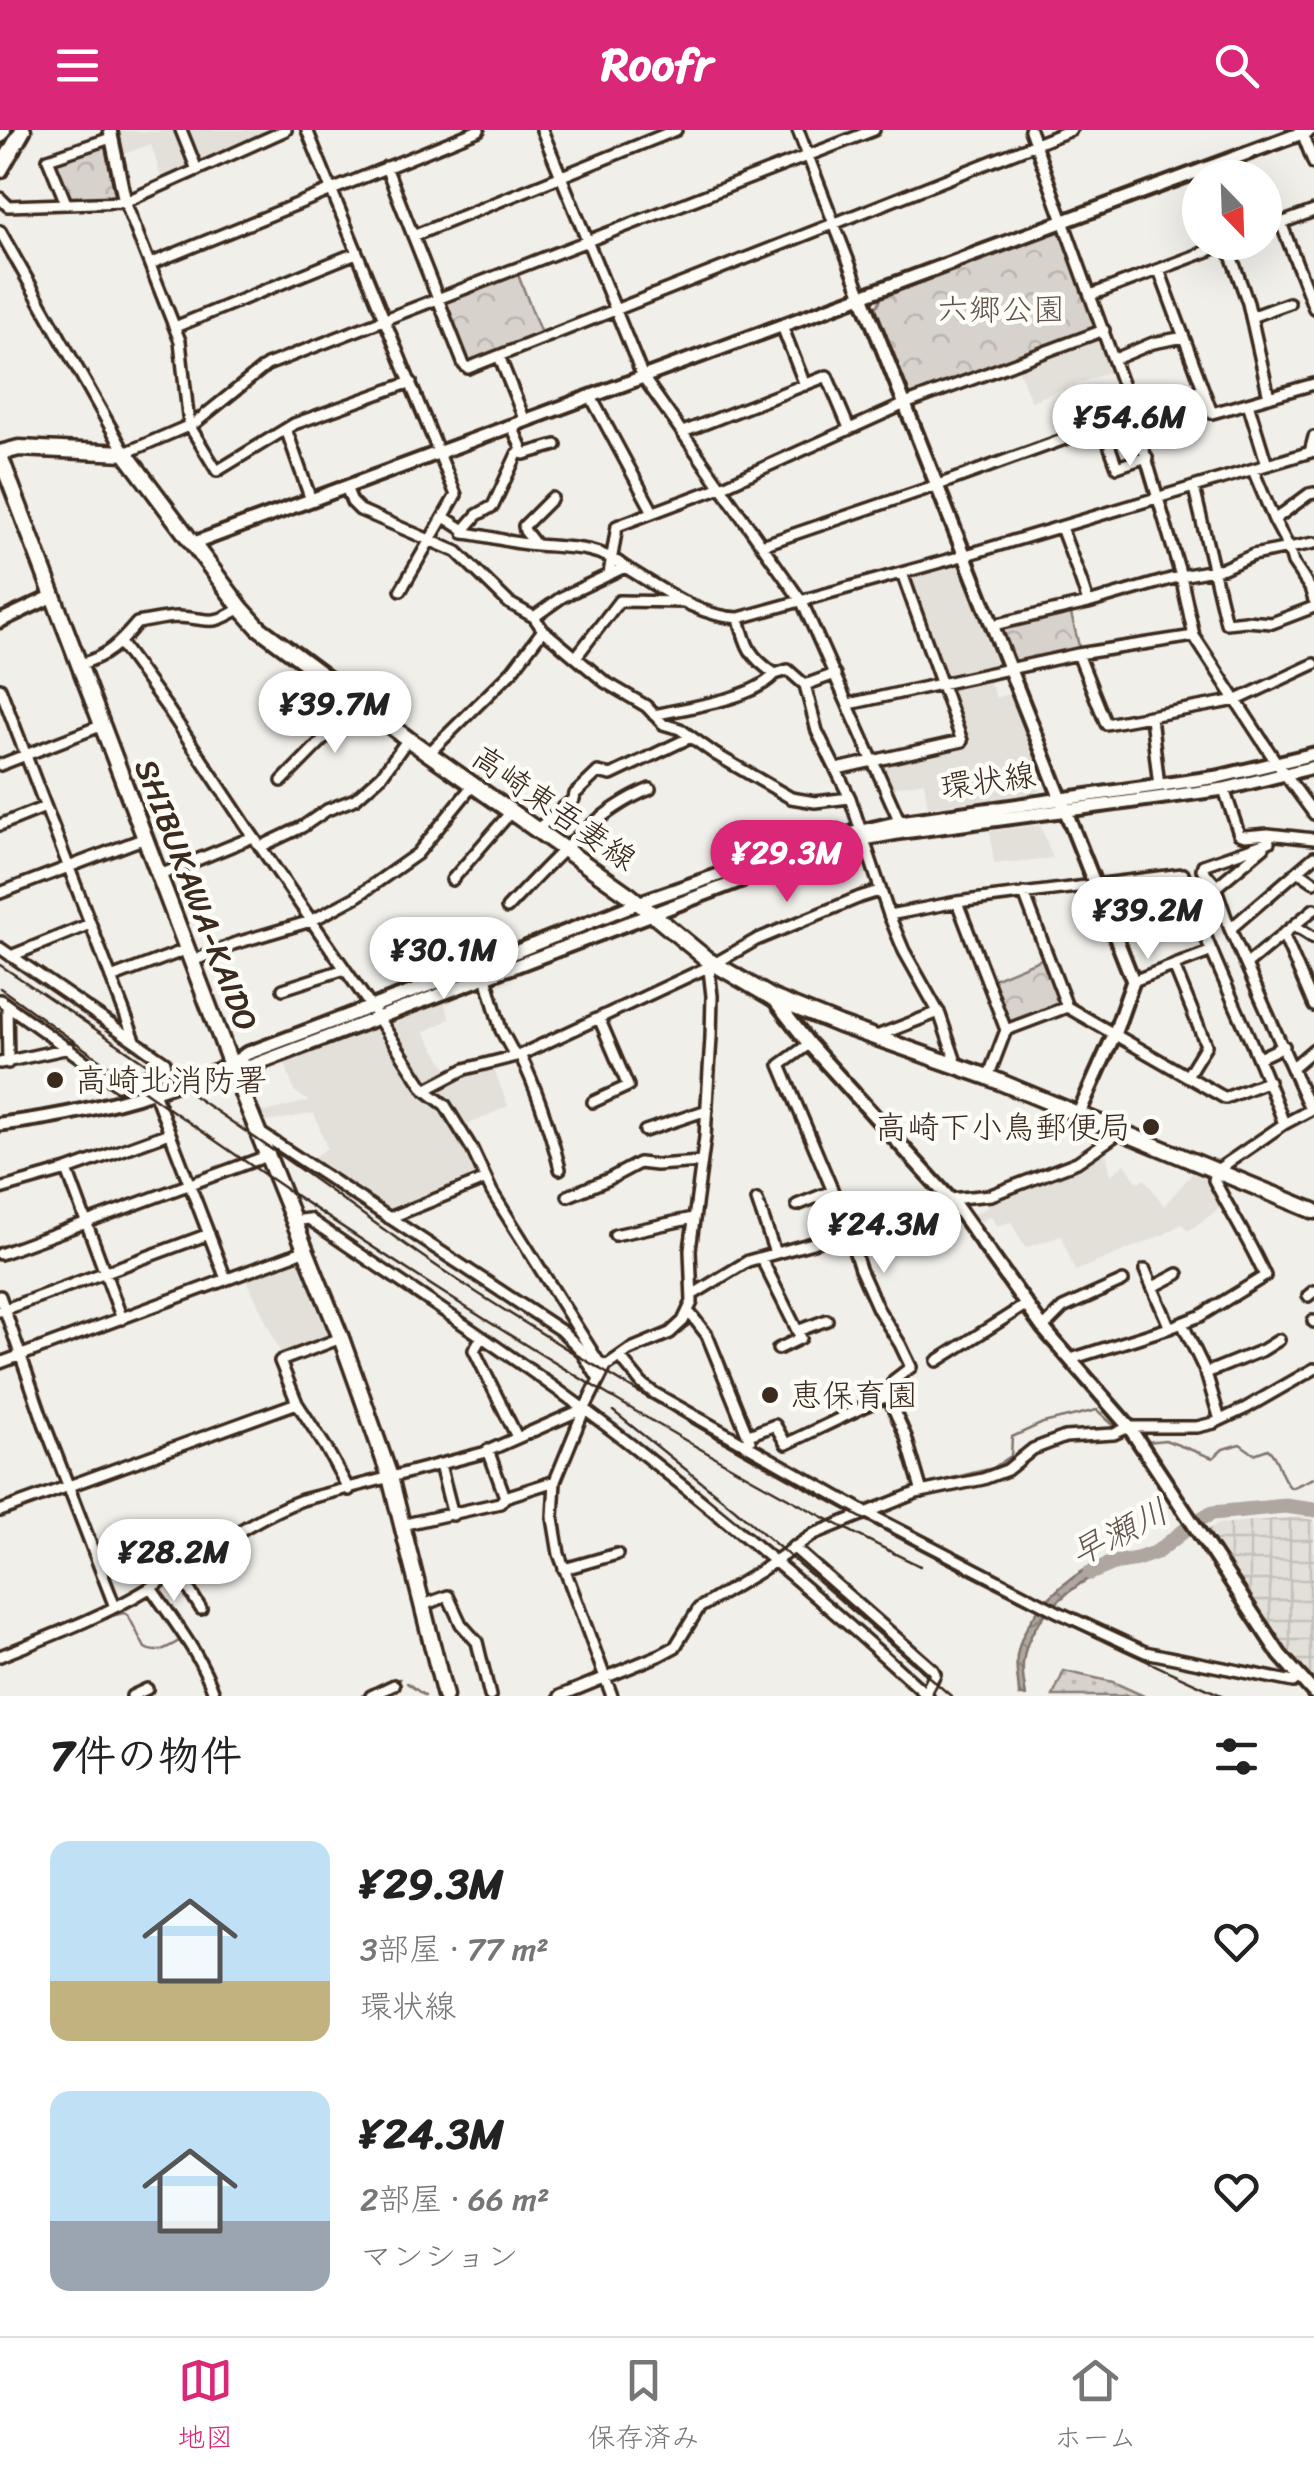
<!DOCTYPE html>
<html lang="ja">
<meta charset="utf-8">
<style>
:root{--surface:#fff;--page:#f2f2f2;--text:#222;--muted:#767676;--line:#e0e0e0;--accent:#db2777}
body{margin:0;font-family:Sriracha,"Klee One",sans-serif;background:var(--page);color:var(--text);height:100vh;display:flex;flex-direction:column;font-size:38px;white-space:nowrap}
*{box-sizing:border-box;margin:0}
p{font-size:32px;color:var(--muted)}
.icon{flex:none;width:55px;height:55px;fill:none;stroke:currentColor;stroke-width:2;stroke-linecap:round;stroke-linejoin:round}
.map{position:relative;height:1566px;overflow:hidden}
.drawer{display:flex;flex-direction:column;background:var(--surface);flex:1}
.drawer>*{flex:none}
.needle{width:65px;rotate:157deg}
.controls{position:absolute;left:1182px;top:30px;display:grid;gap:20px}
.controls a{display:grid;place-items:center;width:100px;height:100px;border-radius:50%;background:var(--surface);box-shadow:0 10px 40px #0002;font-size:50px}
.price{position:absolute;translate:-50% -85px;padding:0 22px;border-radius:35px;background:#fff;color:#222;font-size:32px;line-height:65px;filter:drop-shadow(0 2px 5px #0008)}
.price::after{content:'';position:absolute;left:50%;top:60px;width:30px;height:22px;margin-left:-15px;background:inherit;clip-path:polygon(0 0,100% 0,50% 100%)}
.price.active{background:var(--accent);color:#fff}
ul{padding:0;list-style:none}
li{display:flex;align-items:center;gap:30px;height:250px;padding:0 50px}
li span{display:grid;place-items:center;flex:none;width:280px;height:200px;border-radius:20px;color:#555}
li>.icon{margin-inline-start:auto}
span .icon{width:120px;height:120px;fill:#fffc;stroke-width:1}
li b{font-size:42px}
h2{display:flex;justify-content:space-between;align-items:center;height:120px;padding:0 50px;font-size:42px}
header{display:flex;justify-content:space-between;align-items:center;height:130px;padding:0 50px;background:var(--accent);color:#fff;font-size:45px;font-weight:700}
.tabs{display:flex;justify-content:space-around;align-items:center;height:140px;border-top:2px solid var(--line);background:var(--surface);font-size:28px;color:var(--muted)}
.tabs a{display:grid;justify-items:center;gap:5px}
.tabs .active{color:var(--accent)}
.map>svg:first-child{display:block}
.built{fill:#e3e0da}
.industrial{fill:url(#industrial-grid)}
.grass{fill:url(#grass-dots);stroke:#897e75;stroke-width:2.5}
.park{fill:url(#park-crowns);stroke:#897e75;stroke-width:2.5}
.water{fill:url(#water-waves);stroke:#80746b;stroke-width:2.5}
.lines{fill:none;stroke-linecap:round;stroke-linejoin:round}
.stream{stroke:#80746b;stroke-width:2.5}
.river{stroke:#aea69f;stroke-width:15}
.minor-casing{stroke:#3b2a1e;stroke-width:16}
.tertiary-casing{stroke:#3b2a1e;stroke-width:19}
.primary-casing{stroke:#3b2a1e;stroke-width:21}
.trunk-casing{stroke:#3b2a1e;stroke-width:21}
.minor{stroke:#fdfcf7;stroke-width:9}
.tertiary{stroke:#fdfcf7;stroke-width:11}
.primary{stroke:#fdfcf7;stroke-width:14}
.trunk{stroke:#fdfcf7;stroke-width:14}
.rail{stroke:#3b2a1e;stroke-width:2.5}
.poi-dot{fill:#3b2a1e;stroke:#fdfcf7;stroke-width:4}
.labels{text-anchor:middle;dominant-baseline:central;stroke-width:9;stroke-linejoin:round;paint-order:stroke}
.park-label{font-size:32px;fill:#62544a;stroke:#fdfcf7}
.street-label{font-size:32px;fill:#3b2a1e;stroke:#fdfcf7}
.poi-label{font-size:32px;fill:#3b2a1e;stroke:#fdfcf7;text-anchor:start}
.water-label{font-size:35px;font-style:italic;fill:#63554b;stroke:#fdfcf7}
</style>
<header><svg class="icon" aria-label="menu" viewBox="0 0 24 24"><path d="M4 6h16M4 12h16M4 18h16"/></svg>Roofr<svg class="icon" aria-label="search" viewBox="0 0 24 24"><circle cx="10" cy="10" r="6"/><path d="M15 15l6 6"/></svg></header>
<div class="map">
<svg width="1314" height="1566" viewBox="0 0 1314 1566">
<defs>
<pattern id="industrial-grid" width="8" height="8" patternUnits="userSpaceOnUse" patternTransform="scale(2.5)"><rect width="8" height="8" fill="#e3e0da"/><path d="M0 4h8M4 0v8" fill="none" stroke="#c4c0bb"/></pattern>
<pattern id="grass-dots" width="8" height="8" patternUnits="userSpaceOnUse" patternTransform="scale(2.5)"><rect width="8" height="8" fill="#d7d2cc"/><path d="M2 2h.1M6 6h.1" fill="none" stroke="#b9b4af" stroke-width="1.8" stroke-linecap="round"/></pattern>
<pattern id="park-crowns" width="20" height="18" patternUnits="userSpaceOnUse" patternTransform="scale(2.5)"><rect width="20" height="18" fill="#d7d2cc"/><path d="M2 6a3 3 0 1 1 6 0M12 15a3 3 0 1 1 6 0" fill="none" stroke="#b9b4af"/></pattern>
<pattern id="water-waves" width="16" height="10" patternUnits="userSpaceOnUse" patternTransform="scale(2.5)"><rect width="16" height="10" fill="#aea69f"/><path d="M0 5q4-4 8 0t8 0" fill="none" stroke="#8f8781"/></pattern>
</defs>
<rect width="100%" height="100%" fill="#f1efea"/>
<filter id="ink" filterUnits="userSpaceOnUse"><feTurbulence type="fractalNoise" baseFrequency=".01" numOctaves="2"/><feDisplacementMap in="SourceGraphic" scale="20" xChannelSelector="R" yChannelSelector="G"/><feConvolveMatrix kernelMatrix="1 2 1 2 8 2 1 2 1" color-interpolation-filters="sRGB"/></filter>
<g filter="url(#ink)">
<path class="built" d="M112,0L147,2L178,0L191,34L189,39L162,50L151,14L119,26Z
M184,0H278L202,34L196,33Z
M1096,208L1101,210L1112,241L1031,271L1017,237Z
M957,430L961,434L1000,533L998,538L948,548L943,546L906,449L909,444Z
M988,548L996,568L1011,563L1045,653L1041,660L1034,663L928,677L924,652L889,658L878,634L963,615L966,609L948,560L950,556Z
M1040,695L1053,728L994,734L990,701Z
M444,872L450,889L424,902L453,947L492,934L508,976L457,1000L469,1019L481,1047L388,1085L310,1030L327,1018L314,983L267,992L260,980L265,982L308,971L294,961L285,933Z
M1105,1019L1111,1045L1125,1034L1137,1052L1145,1049L1164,1076L1196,1039L1212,1047L1225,1075L1188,1101L1182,1094L1163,1105L1075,1141L1061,1106L1025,1118L1011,1092L996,1096L991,1086L976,1094L969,1086L988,1077L986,1069L1085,1031Z
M302,1126L334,1207L282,1226L245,1146Z"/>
<path class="industrial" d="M1299,1387L1314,1390V1555L1280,1517L1204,1401L1219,1394Z"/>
<path class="grass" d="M1064,1541L1113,1552L1144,1566H1053Z"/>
<path class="park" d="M105,15L108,17L121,65L117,70H71L67,67L52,32Z
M1058,102L1063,104L1096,195L1094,201L917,266L910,265L876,178L882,167Z
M517,142L542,206L473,233L467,231L445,176L447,170Z
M1070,480L1080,520L1021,533L1015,530L1002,499L1004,495Z
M1044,828L1061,872L1059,876L1012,895L1007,893L991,850Z"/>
<path class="water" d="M1106,1429L1108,1439C1074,1453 1030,1488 1024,1527C1021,1540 1024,1553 1026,1566H1019C1019,1552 1015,1540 1017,1526C1024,1482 1067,1446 1106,1429Z"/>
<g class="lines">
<path class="stream" d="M1126,1306L1133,1312
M1147,1312L1165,1310L1213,1328L1223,1319L1240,1314L1254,1324L1268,1319C1281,1331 1278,1346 1291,1358L1314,1348
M923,1355L993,1338L1011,1326L1012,1307L1043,1293L1097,1280L1112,1294L1117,1296
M863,1376L913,1358
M785,1415L805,1403L856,1380
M106,1487L124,1483L128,1485L145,1518C157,1526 170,1516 181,1510L184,1512
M684,1511L693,1496
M407,1553L425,1566
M361,1566L394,1550L400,1549"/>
<path class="river" d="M1090,1443L1114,1433L1137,1429L1157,1422L1198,1390L1213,1383L1285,1376L1314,1380"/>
<defs>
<path id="minor" d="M181,0L197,40
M307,0L456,365L401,460
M542,0L643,247L802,472L900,692
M798,0L862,166
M1030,0L1133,284L1181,446L1194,506L1278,635L1314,684
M1301,0L1314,34
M386,37L464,235L468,238L1071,0
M0,68L8,76L125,72L286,0
M125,72L180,211L189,295L217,341L294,294L411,252
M66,73L48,29L111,8
M1281,93L1314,178
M1265,99L1314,81
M0,101L125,323L195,293L267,235L874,0
M413,106L676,0
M1227,114L1248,173L1269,267
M150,134L479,0
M1159,140L1212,283L1314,254
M1091,165L1229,113
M1251,187L1289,173
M782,196L805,255
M175,197L356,123
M499,226L525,291
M1115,229L1153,213L1184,207
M591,267L653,382
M1248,273L1267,335
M1102,295L1117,337L1147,327
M512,296L524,324L556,315
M286,299L311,370
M683,302L827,246L849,298
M1310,322L1314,307
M1253,340L1274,390L1288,416L1293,433L1310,458L1314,470
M346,357L352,372L360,380L457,422L509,473L534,487L543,500L605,552L646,576L663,594L680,599L715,624L791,668L815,672L850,668
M1194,358L1226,493L1246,491L1272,493L1314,477
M444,387L464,400V403C486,405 506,412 527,414C562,418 596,414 625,437
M1274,390L1309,364L1314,363
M1061,397C1070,423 1081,447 1088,473
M464,400L477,385L493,376L517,324L522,322
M536,415L525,401L524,396L552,368
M762,415L938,355L1203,259
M609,444L617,396L721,357L905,274L1104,200
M534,487L562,467L625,437C659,457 698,487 739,488L966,425L1314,321
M739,488C746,517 750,527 775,544L788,540L805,555L817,601L850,668L889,785L904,821L940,885L957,935
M993,495L1088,473L1181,446L1224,438L1253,425L1314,413
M120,513L168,579L250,702L367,871L425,960L445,975L472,1019L492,1062L598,1231L606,1236
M1078,524L1106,594L1237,570L1314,534
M576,527L619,471L686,472
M79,534C106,528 120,513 137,493C151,491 165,487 178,487C212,488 208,498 241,478
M805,555L835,544
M0,558L135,910
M849,574L1078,524L1194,506
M654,585C688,577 752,570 775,544
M1151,587L1159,656
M429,623L512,541L543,500
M0,635L103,595
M837,639L962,611L902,443
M282,651L359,573
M1224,659L1239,704L1245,706L1268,704L1314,709
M0,695L45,677
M536,700L574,669L575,664L598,642L611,645L691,607
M1269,712L1203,735L1202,739L1214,753L1230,799L1310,979
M260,717L302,697L327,680L355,669L382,645L408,609
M1298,741L1314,752
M160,745L253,707
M452,750L511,682
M0,763L145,708
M1024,763L1067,877L1225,968L1269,951
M957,772L1006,900L988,947
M1193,776L1264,717
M507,778C547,736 595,681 650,659
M889,785L957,772L1183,744C1210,830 1254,909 1284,994
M1295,796L1314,808
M1230,799L1314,727
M1283,804L1314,876
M0,818L165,932L164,939L118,955L0,870
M11,826L90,794
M193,831L233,814L311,791L356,767L417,724L473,655
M714,834L756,810L860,767L879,761
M1246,835L1314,779
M1174,836L1206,915L1187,946
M486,847L501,900L515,926
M111,848L188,819
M1133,851L1212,821
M283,859L345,839
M7,875L8,933
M1006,900L1067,877
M874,907L939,882
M809,914L780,935L842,1083L860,1139L878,1179L900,1214L911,1237L894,1250L887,1264L906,1307L922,1362
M520,925C538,961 550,1000 560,1039
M1259,928L1284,916
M0,933L69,918
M1293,937L1314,919
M425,960L465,939L520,925L708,837
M154,962L226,1149
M593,972L628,956L599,888
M645,1001L707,980
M259,1002L563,1202L579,1218L598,1248
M67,1040L122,1189
M0,1059L67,1040L169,1003
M568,1066L609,1049L639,1033L656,1035L701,1032
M950,1069L991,1065L1077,1032L1122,1001
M757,1070L775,1123
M797,1075L832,1061
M389,1088L486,1049
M293,1091L309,1089C421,1167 537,1240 644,1325C742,1402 836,1482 928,1566
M615,1105L693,1088
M0,1124L267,1026
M761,1128L801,1208L778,1219
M1145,1140L1170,1198
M1153,1157L1178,1144
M692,1165L748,1131L881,1094L947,1066
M0,1166L44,1293L115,1477
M1308,1166L1314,1161
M0,1181L209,1104
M689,1182L707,1205L750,1311
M1313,1191L1314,1192
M1182,1193L1206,1243L1220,1290
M1043,1198L1063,1178L1123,1151
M797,1201L827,1190
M341,1208L280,1231L297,1273L325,1316L349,1360
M481,1208L474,1220L517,1307
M620,1227L642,1254L654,1263L865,1382L1058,1482L1145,1522L1293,1552L1299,1547
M1071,1229L1169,1198L1200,1186L1265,1146C1250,1112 1231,1083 1214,1050L1217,1040L1284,994L1314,978
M937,1231L1027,1174
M0,1233L306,1120
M1206,1243L1263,1220L1279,1210
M749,1305L775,1295L786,1314L887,1266
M488,1320L505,1367
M440,1335L453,1385
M0,1381L297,1273
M401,1395L500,1373L505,1367L555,1351
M793,1417L933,1540L935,1544L925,1563
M564,1439L617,1424
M177,1440L201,1479
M151,1458C175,1493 201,1525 215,1566
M423,1475L448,1466L461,1494L477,1512L490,1566
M0,1526C50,1506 102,1487 148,1459C200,1429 245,1391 302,1370L483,1323L583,1279
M132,1566L147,1559
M371,1566L394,1555
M560,1566L660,1525L675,1517L699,1478L759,1442L814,1404L916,1363L983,1349L1007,1340L1033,1319L1065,1307L1114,1304L1129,1297H1197L1214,1293L1246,1278L1314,1239
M612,1566L559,1424L553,1388L555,1351L584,1280L606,1236L629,1220L670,1203L683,1191L692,1172L690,1120L705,1007L711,907L712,866L708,830"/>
<path id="tertiary" d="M110,0L125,72
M862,166L1133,851L1114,905L1079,983
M192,414L1310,0
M0,491L53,466
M773,868L809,914L956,1076L1043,1198L1129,1297L1280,1525L1314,1563
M231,935L251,936L813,723L864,709L903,702L1224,659L1314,637
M0,994C63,987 122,973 182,952C205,945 227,939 246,924L480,836L638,773L810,713L900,692L1218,647L1314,624"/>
<path id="primary" d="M0,323L19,318L125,323L241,478L259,498L408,609L629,765L708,830L773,868L840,895L988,947L1314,1081
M0,326L231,935L341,1208L361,1264L390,1347L445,1566"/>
<path id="trunk" d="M0,5L3,0
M0,40L23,0"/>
</defs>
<use href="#minor" class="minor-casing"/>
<use href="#tertiary" class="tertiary-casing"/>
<use href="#primary" class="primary-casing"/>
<use href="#trunk" class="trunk-casing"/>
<use href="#minor" class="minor"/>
<use href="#tertiary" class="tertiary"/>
<use href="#primary" class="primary"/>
<use href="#trunk" class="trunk"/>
<path class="rail" d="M0,835C94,898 188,961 281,1026C347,1072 411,1121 479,1164C718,1316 966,1451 1223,1566
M0,858C200,1003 403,1143 615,1269C714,1328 816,1386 920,1436
M613,1281L735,1379L951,1566"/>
</g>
</g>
<g class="poi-dot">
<circle cx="55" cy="950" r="10"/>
<circle cx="1151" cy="997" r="10"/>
<circle cx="770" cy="1265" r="10"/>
</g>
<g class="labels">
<g class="park-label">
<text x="1001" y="179">六郷公園</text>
</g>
<g class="street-label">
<text transform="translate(988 651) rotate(-8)">環状線</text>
<text transform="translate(554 678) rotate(35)">高崎東吾妻線</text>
<text transform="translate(196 765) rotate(69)">SHIBUKAWA-KAIDO</text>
</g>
<g class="poi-label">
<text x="75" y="950">高崎北消防署</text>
<text x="1131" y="997" text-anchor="end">高崎下小鳥郵便局</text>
<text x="790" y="1265">恵保育園</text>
</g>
<g class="water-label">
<text transform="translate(1119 1402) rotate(-27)">早瀬川</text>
</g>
</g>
</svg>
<div class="controls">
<a><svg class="needle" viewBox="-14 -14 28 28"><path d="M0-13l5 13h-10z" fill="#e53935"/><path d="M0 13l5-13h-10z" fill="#767676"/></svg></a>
</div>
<b class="price" style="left:1130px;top:339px">¥54.6M</b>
<b class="price" style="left:335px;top:626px">¥39.7M</b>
<b class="price active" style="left:787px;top:775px">¥29.3M</b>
<b class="price" style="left:1148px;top:832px">¥39.2M</b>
<b class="price" style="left:444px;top:872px">¥30.1M</b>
<b class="price" style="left:884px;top:1146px">¥24.3M</b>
<b class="price" style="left:174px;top:1474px">¥28.2M</b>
</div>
<section class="drawer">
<h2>7件の物件<svg class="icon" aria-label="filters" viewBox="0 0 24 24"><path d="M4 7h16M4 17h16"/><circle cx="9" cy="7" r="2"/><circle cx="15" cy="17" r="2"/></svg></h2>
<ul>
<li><span style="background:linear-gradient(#bfe0f5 70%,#c2b280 0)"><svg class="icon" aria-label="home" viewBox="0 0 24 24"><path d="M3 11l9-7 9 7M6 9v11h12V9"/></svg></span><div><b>¥29.3M</b><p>3部屋 · 77 m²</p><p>環状線</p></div><svg class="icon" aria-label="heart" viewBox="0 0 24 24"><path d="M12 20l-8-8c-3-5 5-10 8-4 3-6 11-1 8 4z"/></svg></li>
<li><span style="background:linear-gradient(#bfe0f5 65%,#9aa5b1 0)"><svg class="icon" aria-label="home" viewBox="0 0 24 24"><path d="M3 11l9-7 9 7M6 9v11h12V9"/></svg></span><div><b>¥24.3M</b><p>2部屋 · 66 m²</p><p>マンション</p></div><svg class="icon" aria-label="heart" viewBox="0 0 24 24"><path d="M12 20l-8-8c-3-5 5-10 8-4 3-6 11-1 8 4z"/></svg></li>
</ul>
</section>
<nav class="tabs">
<a class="active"><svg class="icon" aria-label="map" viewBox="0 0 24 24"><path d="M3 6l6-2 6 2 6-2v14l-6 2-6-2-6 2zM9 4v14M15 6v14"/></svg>地図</a>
<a><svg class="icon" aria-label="saved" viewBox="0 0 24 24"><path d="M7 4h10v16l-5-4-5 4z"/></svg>保存済み</a>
<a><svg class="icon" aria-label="home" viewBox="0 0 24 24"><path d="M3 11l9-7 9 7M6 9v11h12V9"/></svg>ホーム</a>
</nav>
